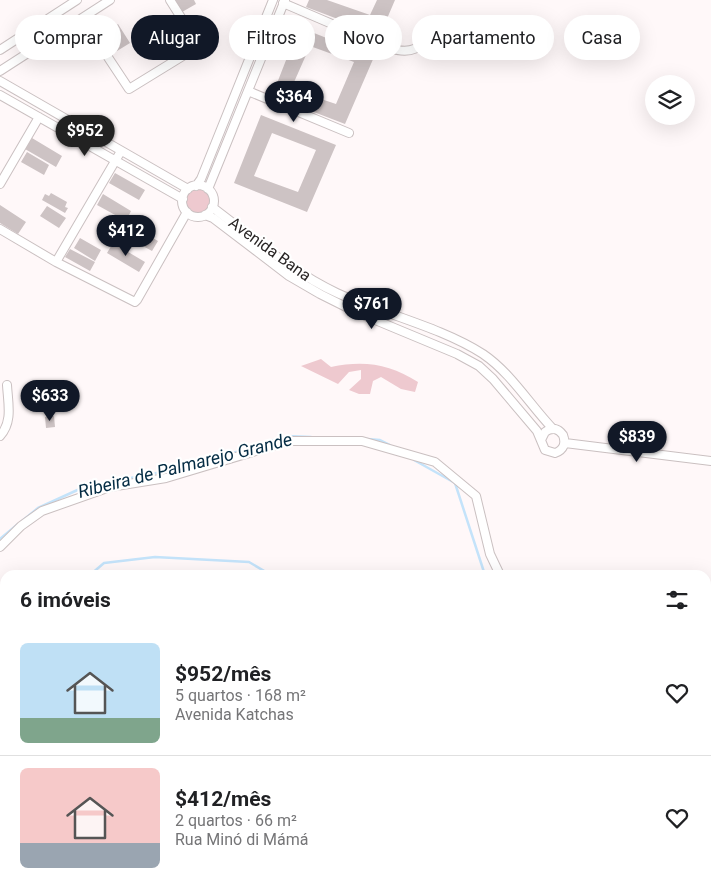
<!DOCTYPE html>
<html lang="pt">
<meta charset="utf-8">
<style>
:root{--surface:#fff;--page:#f6f6f6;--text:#202124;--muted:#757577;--line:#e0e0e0;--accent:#111827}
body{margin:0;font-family:Roboto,sans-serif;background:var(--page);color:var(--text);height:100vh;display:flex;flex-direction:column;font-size:19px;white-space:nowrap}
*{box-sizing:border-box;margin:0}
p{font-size:16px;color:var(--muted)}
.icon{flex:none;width:28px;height:28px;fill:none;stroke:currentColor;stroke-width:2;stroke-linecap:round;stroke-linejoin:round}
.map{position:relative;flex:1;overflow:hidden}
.side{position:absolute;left:0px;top:570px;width:711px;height:320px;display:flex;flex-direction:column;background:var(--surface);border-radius:15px 15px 0 0;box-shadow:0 5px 20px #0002}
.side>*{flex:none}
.hud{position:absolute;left:15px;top:15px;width:681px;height:45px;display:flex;gap:10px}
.tools{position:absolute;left:645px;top:75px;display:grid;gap:10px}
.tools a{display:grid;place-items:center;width:50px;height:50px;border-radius:50%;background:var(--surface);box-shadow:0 5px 20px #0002;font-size:25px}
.price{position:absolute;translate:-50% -42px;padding:0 11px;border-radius:18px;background:var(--accent);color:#fff;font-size:16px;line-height:32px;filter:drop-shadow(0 1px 2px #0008)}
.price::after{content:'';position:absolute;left:50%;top:30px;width:15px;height:11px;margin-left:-8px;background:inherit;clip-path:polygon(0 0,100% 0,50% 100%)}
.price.current{background:#222;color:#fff}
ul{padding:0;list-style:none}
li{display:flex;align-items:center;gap:15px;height:125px;padding:0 20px}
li+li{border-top:1px solid var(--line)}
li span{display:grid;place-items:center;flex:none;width:140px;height:100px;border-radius:8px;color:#555}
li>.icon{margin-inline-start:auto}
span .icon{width:60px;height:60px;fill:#fffc;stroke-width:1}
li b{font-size:21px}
h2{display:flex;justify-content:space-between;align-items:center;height:60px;padding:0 20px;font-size:21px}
.pill{padding:0 18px;border-radius:22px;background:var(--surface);box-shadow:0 5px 20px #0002;font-size:18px;line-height:45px}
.pill.current{background:var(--accent);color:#fff}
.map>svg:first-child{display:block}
.green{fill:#eec9cf}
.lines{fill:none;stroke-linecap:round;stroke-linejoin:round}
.stream{stroke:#c4e3fa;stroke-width:2.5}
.building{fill:#cdc3c4;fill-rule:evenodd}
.street-casing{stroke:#cac0c1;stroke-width:10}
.path{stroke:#b0aaab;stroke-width:1;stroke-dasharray:2.5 4;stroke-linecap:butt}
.street{stroke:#fff;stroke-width:8}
.labels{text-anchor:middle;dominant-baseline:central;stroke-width:4.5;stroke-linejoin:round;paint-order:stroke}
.street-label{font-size:16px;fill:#292525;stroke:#fff}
.water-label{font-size:18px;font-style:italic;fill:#042c44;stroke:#fff}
</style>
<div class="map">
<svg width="711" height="890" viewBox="0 0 711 890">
<rect width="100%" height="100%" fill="#fff8f9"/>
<path class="green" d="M186 201a12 12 0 1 1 24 0a12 12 0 1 1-24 0Z
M321,359L331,367C364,360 390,364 418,382L415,392L401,389L381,377L373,381L370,394H359L349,390L361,379V370L349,372L338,384L301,366Z"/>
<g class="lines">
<path class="stream" d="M367,439L380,440L390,445
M414,460L455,483L484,572L486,575
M22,521L38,508L84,487L188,467L287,436L311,437
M0,539L18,524
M90,575L104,563L155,557L249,562L271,575
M706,719L711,720
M706,871L711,869
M341,885L349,890"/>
</g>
<path class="building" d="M175,0H194L196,4L182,12Z
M309,0H327L370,15L377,0H395L380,35L306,7Z
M118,24L130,43L117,51L105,33Z
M299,27L374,57L345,124L272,96ZM310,46L354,62L336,104L291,89Z
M261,115L336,145L307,212L234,183ZM272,133L316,150L298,192L254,176Z
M32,138L62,156L56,167L25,149Z
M27,152L49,165L44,175L21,162Z
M115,173L145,190L139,200L109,183Z
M51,193L67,202L65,207L68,208L65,213L42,200L45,194L49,196Z
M103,194L131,211L126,221L97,205Z
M0,205L26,222L18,234L0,223Z
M47,206L66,218L59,228L40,216Z
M125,222L158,241L152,251L119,233Z
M80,238L101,250L95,261L74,248Z
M113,243L145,262L139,272L107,253Z
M70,249L95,262L90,271L65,257Z
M54,416L55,427L46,428L45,417Z"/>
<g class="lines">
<defs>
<path id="street" d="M283,3L388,48C413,55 419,49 434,30
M82,18L129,89L199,46L170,0
M0,50L77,0
M0,71L110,0
M0,81L188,189
M248,91L349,133
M0,95L183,199
M0,184L39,117
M182 201a16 16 0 1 1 32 0a16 16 0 1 1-32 0Z
M196,186L201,179L273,0
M208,189L285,0
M212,207C252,237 292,272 337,293C383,314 441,327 483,354C511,373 530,405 553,429
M205,215L213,218L289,276L320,294L356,312L457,354L479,366L493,379L537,431L545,450L555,453C564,450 566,443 563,435C558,428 552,427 545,432L541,440
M0,229L56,262L135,302L137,300L187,212
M56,262L121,151
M0,436C13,422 8,403 7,385
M565,443L711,461
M0,547L21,526L42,511L110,487L166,478L289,441H362L435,462L476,496L490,554L500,575
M706,727L711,728"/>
</defs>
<use href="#street" class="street-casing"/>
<path class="path" d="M0,698L5,697
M574,885L590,890"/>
<use href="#street" class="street"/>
</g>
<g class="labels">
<g class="street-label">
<text transform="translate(270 249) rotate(36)">Avenida Bana</text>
</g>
<g class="water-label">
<text transform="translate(185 465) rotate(-14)">Ribeira de Palmarejo Grande</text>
</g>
</g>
</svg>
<div class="tools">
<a><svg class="icon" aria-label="layers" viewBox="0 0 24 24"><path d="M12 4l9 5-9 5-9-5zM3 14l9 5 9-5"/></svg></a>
</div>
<b class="price" style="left:294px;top:123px">$364</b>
<b class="price current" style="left:85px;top:157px">$952</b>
<b class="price" style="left:126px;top:257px">$412</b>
<b class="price" style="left:372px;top:330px">$761</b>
<b class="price" style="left:50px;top:422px">$633</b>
<b class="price" style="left:637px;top:463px">$839</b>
<div class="hud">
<a class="pill">Comprar</a>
<a class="pill current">Alugar</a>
<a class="pill">Filtros</a>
<a class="pill">Novo</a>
<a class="pill">Apartamento</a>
<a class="pill">Casa</a>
</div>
<section class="side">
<h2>6 imóveis<svg class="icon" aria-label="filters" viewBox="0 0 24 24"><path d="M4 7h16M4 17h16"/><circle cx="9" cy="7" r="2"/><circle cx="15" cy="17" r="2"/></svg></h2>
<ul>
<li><span style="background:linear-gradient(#bfe0f5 75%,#7fa58c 0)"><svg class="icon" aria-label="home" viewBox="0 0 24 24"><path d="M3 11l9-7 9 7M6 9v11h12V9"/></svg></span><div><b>$952/mês</b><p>5 quartos · 168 m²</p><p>Avenida Katchas</p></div><svg class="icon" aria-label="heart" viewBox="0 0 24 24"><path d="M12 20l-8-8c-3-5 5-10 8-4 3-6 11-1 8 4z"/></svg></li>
<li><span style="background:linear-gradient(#f6c9c9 75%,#9aa5b1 0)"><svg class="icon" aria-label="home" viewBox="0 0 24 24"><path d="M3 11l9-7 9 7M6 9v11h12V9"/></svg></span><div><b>$412/mês</b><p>2 quartos · 66 m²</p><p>Rua Minó di Mámá</p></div><svg class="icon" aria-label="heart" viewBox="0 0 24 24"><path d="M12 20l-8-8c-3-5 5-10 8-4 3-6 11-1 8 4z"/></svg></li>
</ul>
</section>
</div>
